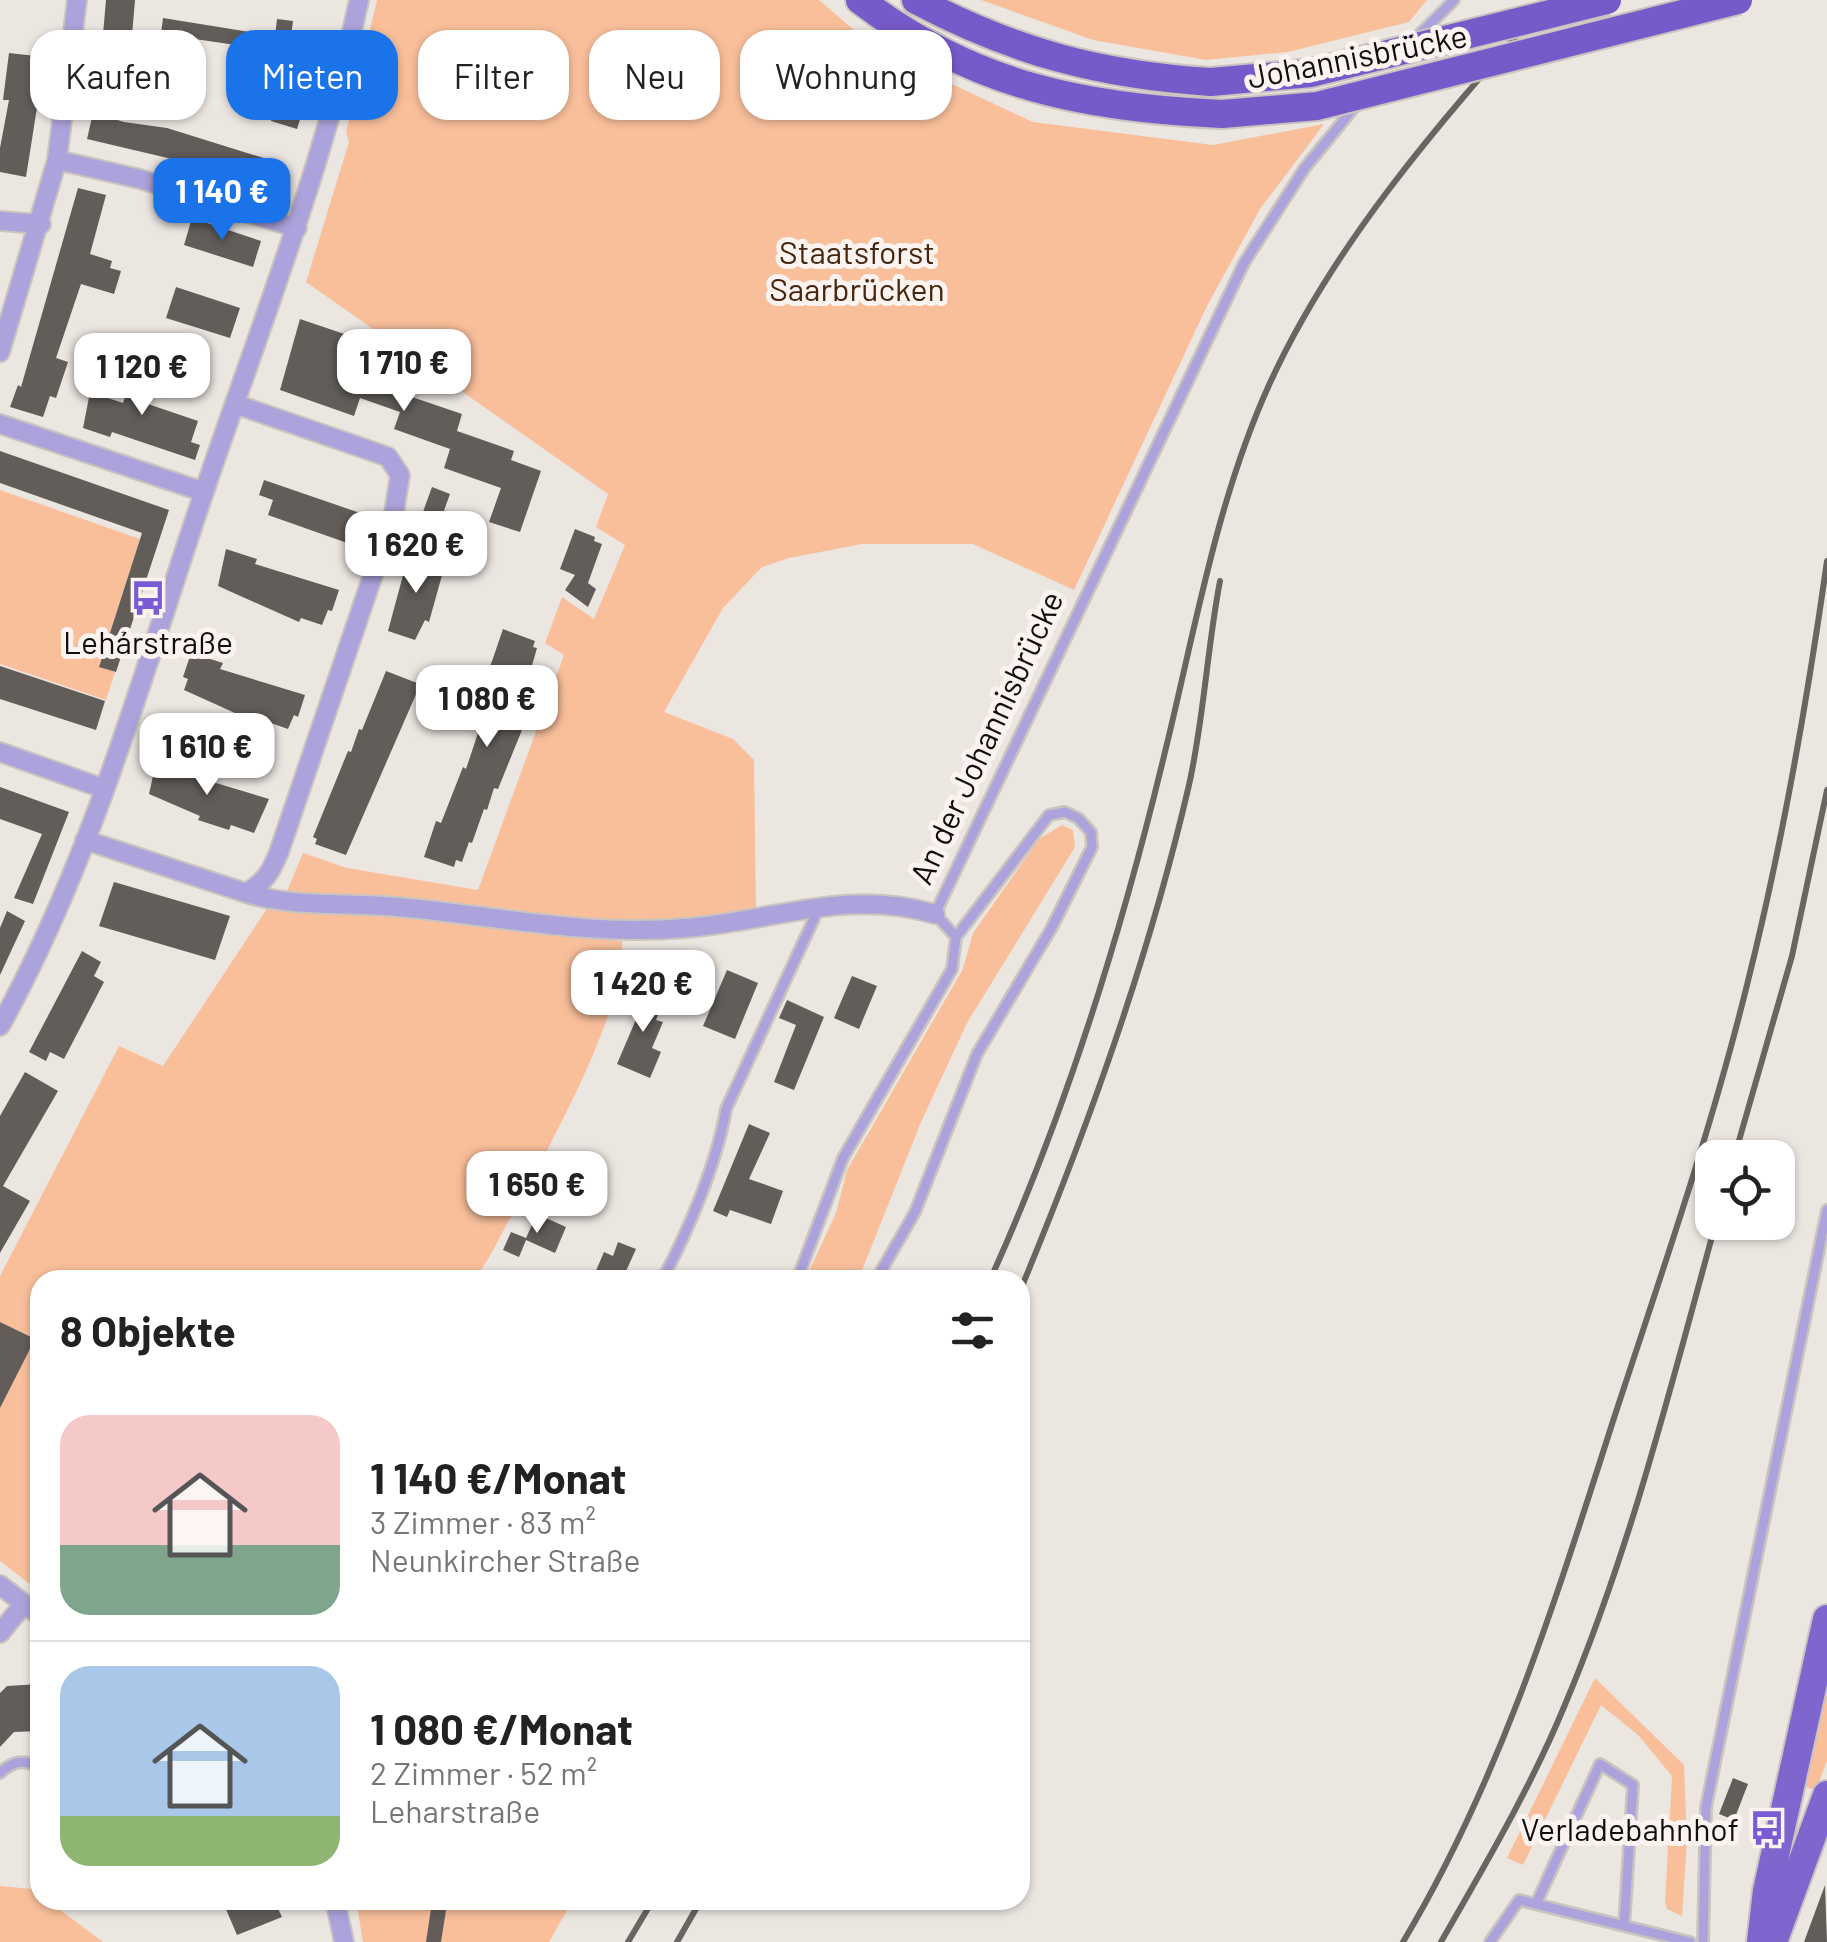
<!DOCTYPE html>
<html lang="de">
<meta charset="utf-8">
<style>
:root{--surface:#fff;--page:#f6f6f6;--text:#222;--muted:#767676;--line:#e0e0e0;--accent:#1a73e8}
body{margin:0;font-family:Barlow,sans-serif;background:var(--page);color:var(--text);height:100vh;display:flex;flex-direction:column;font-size:38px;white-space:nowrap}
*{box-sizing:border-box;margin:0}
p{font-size:32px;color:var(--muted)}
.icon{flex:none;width:55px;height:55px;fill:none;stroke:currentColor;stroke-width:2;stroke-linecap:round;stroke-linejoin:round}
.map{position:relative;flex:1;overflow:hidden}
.sheet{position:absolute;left:30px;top:1270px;width:1000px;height:640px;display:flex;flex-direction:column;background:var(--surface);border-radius:30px;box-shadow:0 2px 8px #0004}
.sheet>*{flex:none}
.hud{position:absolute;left:30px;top:30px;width:1000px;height:90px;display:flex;gap:20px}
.fabs{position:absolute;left:1695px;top:1140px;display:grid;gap:20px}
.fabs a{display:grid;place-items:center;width:100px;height:100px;border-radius:20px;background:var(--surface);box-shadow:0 2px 8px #0004;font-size:50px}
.price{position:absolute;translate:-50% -85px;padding:0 22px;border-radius:20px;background:#fff;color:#222;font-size:32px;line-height:65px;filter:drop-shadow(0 2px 5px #0008)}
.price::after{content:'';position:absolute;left:50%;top:60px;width:30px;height:22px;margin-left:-15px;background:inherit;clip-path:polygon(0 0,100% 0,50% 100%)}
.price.selected{background:var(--accent);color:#fff}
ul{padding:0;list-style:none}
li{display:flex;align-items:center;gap:30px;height:250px;padding:0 30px}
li+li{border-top:2px solid var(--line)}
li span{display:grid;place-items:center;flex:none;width:280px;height:200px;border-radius:30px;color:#555}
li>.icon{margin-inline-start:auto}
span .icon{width:120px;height:120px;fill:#fffc;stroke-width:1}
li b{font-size:42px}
h2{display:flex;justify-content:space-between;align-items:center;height:120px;padding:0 30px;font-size:42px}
.pill{padding:0 35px;border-radius:30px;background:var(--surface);box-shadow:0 2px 8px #0004;font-size:35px;line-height:90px}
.pill.selected{background:var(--accent);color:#fff}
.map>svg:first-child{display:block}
.green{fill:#f9bf9b}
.building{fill:#625d59}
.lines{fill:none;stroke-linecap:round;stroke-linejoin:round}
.service-casing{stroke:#c9c4bf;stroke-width:14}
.minor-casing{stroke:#c9c4bf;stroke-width:22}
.primary-casing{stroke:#c9c4bf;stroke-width:32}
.trunk-casing{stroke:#c9c4bf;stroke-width:32}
.service{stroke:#ada3dc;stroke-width:9}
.minor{stroke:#ada3dc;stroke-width:18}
.primary{stroke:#7e66ce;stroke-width:28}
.trunk{stroke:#765aca;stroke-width:28}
.rail{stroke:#696562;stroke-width:6}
.trunk-bridge-casing{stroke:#c9c4bf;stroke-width:32;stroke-linecap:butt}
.trunk-bridge{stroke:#765aca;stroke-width:28}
.labels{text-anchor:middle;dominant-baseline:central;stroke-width:10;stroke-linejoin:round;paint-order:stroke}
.street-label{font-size:32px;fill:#110f0d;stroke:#faf3ef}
.park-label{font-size:32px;fill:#46250e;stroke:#faf3ef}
.poi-label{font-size:32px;fill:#110f0d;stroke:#faf3ef}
</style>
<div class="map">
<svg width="1827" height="1942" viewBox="0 0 1827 1942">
<rect width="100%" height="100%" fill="#ece6e1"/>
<path class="green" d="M377,0H819L875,48L1033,122L1213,145L1324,124L1260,209L1207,306L1074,590L973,544H862L789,558L762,567L723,608L664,712L733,739L754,760L756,908L693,918L619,920L617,941H622C627,1009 547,1151 513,1213C500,1235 490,1261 473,1280H40V1592L0,1561V1276L119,1046L163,1066L278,892L287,891L303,853L347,868L478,890L564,655L545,643L562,597L594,619L625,545L596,527L608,494L306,282L349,142L346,132Z
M981,0H1427L1409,22L1288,52L1206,60L1093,40Z
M0,490L140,539L99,666L115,672L106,700L0,664Z
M1062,825L1073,830L1075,847L967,1023L921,1122L863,1268L855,1280H805L836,1213L847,1170L963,969L973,933L1039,839Z
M1595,1678L1684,1765L1687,1840L1682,1916L1667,1909L1665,1902L1672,1776L1638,1735L1601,1705L1523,1865L1507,1858Z
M1827,1680V1761L1816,1790L1806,1787Z
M0,1886L33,1889L40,1894V1900H47L103,1942H0Z
M356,1900H573L549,1942H363Z"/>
<path class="building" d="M106,0H135L128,83L99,80Z
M163,18L275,36L277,19L293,21L289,53L161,34Z
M294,48L320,57L297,129L271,121Z
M9,53L45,57L26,177L0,172V148L9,100H3Z
M93,113L124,122L167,128L286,165L277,192L210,168L87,139Z
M78,188L106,195L90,254L112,261L110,268L121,271L114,294L81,284L56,358L68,362L56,398L50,396L43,417L10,407L18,385L21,387Z
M192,218L261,241L253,267L184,245Z
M176,287L240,308L230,338L166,318Z
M300,319L362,340L356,357L412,376L406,395L462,414L457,431L514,451L511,460L541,471L520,532L489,522L501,488L444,468L450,449L394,429L400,412L360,398L354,416L280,390Z
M138,359L154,365L142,402L198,421L191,442L200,445L195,460L112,432L110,437L83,428L90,392L123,403Z
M0,451L169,510L116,672L99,667L142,533L0,483Z
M264,480L363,514L353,545L268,515L273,500L259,495Z
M432,487L450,494L438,527L420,520Z
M575,529L595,537L594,541L602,544L588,583L596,589L588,607L565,590L575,575L560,569Z
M226,549L257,559L255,564L339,590L332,611L328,610L322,625L301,618L299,622L218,586Z
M409,553L442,561L440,567L444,568L429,622L425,620L415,640L388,631Z
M503,629L535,641L533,647L537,648L522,701L521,707L526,709L519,729L522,730L498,789L494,788L487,810L484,809L472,843L469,842L462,862L456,860L454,867L424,857L436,821L441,823L463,767L466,769L492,691L487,689L494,669L490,667Z
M191,653L223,663L220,669L305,695L298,717L294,715L288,729L268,722L266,727L184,690L188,679L183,677Z
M0,666L105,701L96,730L0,699Z
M386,671L417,683V692L346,855L315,844L317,839L313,837L348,751L351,752L359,729L362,730Z
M157,758L188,769L186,774L269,799L254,833L231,825L229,830L198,820L200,816L149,794Z
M0,787L69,812L33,904L14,898L42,834L0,819Z
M114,882L230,916L215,960L99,926Z
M7,911L25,921L0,975V928Z
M82,951L101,962L94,976L104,982L64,1059L50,1052L46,1061L29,1052Z
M727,970L758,983L735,1039L703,1026Z
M852,976L877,986L859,1029L834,1018Z
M638,987L665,998L656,1020L663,1022L652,1048L661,1052L650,1078L617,1064L640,1010L630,1006Z
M787,1000L824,1017L794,1090L774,1082L796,1025L779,1018Z
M25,1072L58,1091L3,1186L30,1201L0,1253V1116Z
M749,1124L770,1133L749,1179L783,1191L771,1224L730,1210L727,1217L713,1211Z
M537,1214L566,1227L555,1253L526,1240L519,1257L503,1250L511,1232L526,1238Z
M618,1242L636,1249L622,1280H592L604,1252L613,1256Z
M0,1322L35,1339L0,1408Z
M40,1684V1731L14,1732L0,1747V1693L7,1686Z
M1733,1778L1748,1784L1734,1820L1719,1814Z
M1825,1885L1827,1942H1804Z
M222,1900H274L282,1917L237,1935Z
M432,1902L447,1904L441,1942H426Z"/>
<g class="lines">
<defs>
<path id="service" d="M1416,38L1454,0
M662,1280C688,1232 717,1163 726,1109L818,910
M797,1280L843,1158L952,969L956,937L935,914L1244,263L1304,169L1356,105
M876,1280L915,1212L977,1054L1051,929L1092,847L1091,832L1078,818L1065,812L1049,815L956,937
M0,1773C13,1761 23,1759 40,1767
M1536,1904L1600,1764L1633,1785L1624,1926
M1490,1942L1519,1900L1690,1942
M1703,1942L1706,1807L1827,1210"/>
<path id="minor" d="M57,160L140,179L297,228
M0,221L41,224
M0,352L57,160L77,0
M0,424L204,492
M0,752L102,788
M85,840L246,893C265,882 271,872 279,852L394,513L400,475L388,457L377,453L235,404
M246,893C294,908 347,902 397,907C494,915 588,937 686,928C774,921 847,888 935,914
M0,1026C90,864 141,680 200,504C256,337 322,173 359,0
M0,1585L40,1616
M0,1633L24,1604
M335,1900L344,1942"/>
<path id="primary" d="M1761,1942L1767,1891L1827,1619
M1773,1942L1827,1795"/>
<path id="trunk" d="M860,0C973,86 1085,108 1222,114
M916,0C1014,52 1101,75 1211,82"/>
</defs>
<use href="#service" class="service-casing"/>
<use href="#minor" class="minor-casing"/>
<use href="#primary" class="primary-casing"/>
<use href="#trunk" class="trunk-casing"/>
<use href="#service" class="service"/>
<use href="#minor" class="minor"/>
<use href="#primary" class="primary"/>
<use href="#trunk" class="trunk"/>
<path class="rail" d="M1734,1158L1792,956L1827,790
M990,1280C1066,1113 1121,934 1164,756C1195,631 1216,502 1269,385C1335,240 1444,118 1548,0
M1020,1291C1088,1127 1149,958 1189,785C1204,718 1207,649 1220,581
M628,1942L653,1900
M677,1942L701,1900
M1403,1942C1501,1778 1556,1599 1614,1418C1661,1275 1711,1131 1747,985C1782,846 1807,703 1827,561
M1441,1942C1485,1865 1530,1789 1564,1707C1630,1551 1671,1386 1716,1222"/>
<defs>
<path id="trunk-bridge" d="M1211,82L1311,73L1607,0
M1222,114L1317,106L1738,0"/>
</defs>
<use href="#trunk-bridge" class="trunk-bridge-casing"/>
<use href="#trunk-bridge" class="trunk-bridge"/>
</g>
<defs>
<symbol id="bus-bare" viewBox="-9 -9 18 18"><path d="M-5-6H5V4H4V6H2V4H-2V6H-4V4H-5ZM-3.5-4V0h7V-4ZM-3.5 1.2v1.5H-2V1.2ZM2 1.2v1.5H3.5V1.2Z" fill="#7b5ad5" stroke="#faf3ef" stroke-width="2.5" paint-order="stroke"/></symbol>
</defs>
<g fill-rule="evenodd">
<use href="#bus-bare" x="123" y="573" width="50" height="50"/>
<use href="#bus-bare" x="1742" y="1803" width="50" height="50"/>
</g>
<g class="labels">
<g class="street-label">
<text transform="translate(1357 55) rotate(-11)">Johannisbrücke</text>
<text transform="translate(985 737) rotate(-65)">An der Johannisbrücke</text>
</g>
<g class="park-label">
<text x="857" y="251">Staatsforst<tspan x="857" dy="37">Saarbrücken</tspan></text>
</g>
<g class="poi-label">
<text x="148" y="641">Lehárstraße</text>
<text x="1739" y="1828" text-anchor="end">Verladebahnhof</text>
</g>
</g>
</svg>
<div class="fabs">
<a><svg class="icon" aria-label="locate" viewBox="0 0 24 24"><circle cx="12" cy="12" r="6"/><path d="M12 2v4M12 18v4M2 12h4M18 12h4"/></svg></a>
</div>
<b class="price selected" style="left:222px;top:243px">1 140 €</b>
<b class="price" style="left:404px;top:414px">1 710 €</b>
<b class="price" style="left:142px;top:418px">1 120 €</b>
<b class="price" style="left:416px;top:596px">1 620 €</b>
<b class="price" style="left:487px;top:750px">1 080 €</b>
<b class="price" style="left:207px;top:798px">1 610 €</b>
<b class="price" style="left:643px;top:1035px">1 420 €</b>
<b class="price" style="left:537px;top:1236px">1 650 €</b>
<div class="hud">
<a class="pill">Kaufen</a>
<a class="pill selected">Mieten</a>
<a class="pill">Filter</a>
<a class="pill">Neu</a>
<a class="pill">Wohnung</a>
</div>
<section class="sheet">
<h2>8 Objekte<svg class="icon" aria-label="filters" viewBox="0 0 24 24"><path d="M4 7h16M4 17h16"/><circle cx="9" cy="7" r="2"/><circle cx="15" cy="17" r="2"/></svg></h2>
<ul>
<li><span style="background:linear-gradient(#f6c9c9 65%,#7fa58c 0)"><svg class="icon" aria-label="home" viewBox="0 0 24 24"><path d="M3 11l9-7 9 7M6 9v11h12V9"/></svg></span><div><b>1 140 €/Monat</b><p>3 Zimmer · 83 m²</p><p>Neunkircher Straße</p></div></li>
<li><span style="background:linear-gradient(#a9c7e8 75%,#8fb573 0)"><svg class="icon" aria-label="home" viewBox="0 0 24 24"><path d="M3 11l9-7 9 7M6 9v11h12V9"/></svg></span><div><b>1 080 €/Monat</b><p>2 Zimmer · 52 m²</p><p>Leharstraße</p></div></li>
</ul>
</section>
</div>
